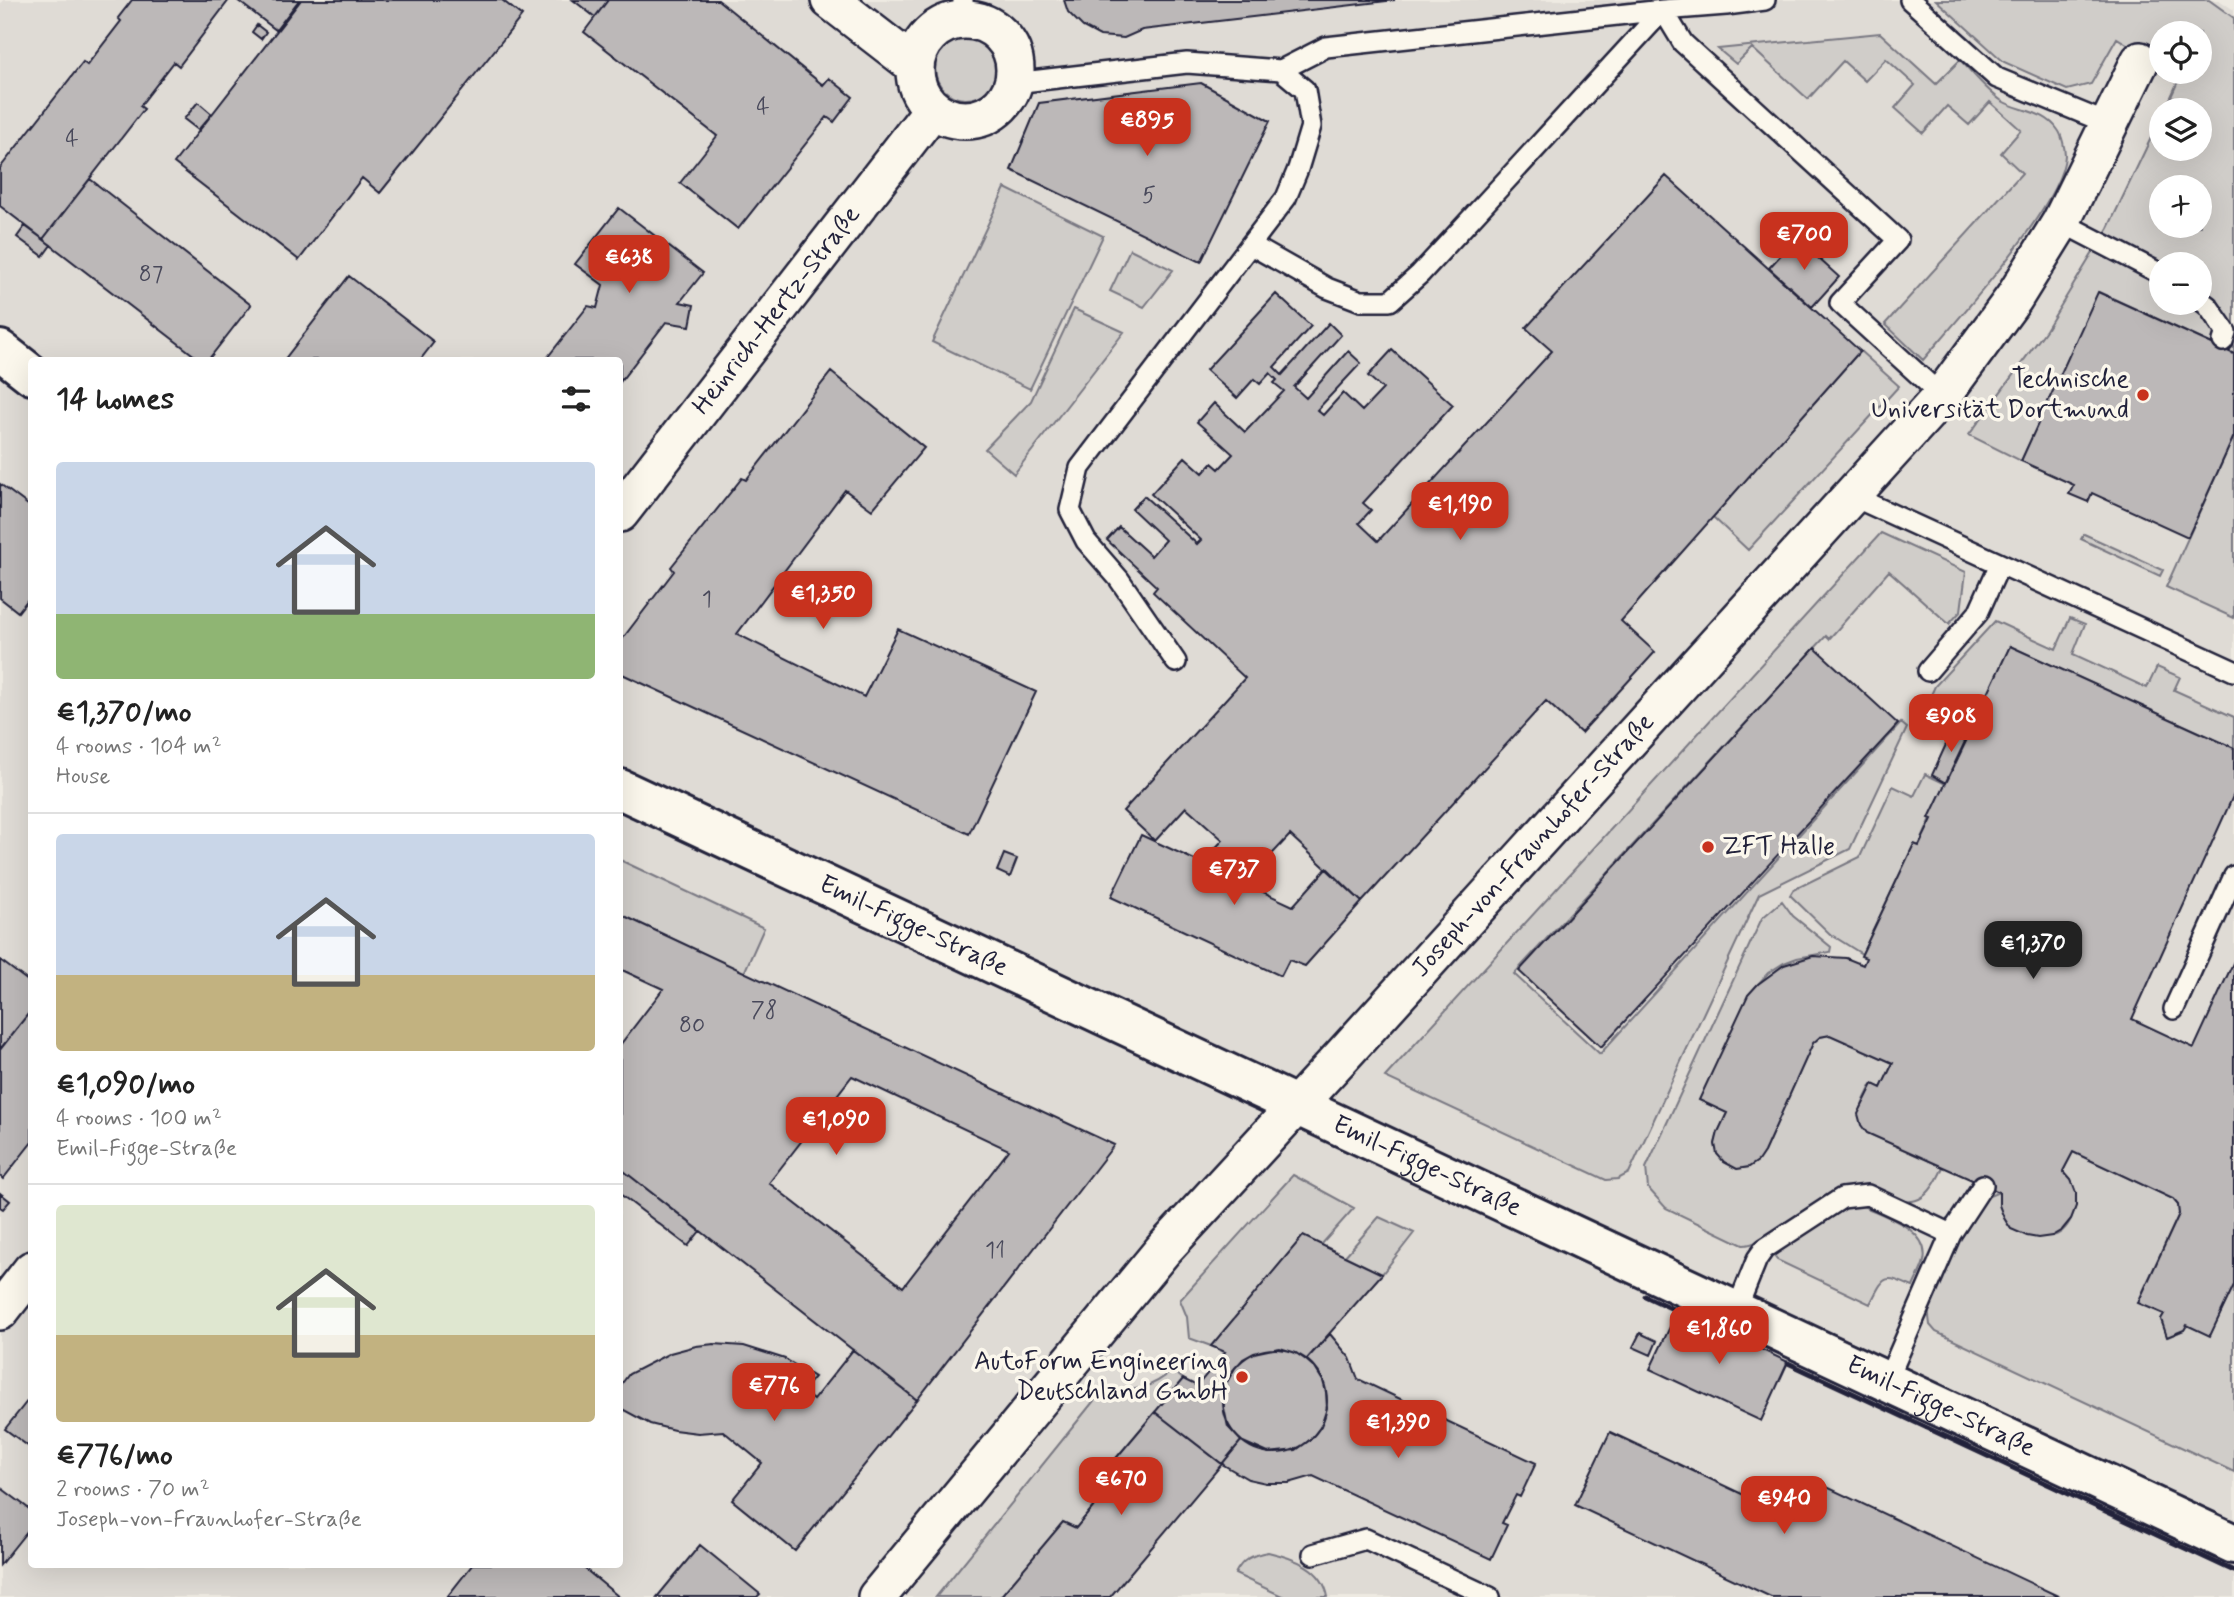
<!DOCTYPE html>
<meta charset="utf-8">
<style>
:root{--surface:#fff;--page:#f2f2f2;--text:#222;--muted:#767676;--line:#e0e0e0;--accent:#c8321e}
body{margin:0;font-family:Mynerve,sans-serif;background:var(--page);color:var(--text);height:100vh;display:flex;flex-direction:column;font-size:26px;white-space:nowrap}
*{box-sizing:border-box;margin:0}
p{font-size:23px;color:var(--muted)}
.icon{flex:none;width:38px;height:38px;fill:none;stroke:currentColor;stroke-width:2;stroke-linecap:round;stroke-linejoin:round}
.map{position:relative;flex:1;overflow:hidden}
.sheet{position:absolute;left:28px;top:357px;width:595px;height:1211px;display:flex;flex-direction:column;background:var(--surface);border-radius:7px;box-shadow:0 7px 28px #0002}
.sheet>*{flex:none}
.fabs{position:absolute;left:2149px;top:21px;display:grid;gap:14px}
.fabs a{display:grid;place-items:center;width:63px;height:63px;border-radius:50%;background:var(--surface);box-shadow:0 7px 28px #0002;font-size:35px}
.price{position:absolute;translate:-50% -60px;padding:0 16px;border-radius:14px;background:var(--accent);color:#fff;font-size:23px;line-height:46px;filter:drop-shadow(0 2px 4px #0008)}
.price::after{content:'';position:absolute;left:50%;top:42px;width:21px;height:16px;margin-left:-10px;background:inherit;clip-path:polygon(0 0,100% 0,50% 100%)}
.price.active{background:#222;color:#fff}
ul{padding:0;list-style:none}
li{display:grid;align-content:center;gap:14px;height:371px;padding:0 28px}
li+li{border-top:2px solid var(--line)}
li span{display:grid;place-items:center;height:217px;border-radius:7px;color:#555}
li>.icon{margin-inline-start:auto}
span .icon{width:126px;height:126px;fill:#fffc;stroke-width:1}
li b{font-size:30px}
h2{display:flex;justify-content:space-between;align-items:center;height:84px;padding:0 28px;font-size:30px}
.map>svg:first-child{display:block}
.built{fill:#dfdbd5;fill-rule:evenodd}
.green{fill:#d0cdc9;stroke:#797882;stroke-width:2;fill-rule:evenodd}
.building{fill:#bcb8b8;stroke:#22223b;stroke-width:2;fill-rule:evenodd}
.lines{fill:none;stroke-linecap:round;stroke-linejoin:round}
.service-casing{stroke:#22223b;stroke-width:24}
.minor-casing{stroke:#22223b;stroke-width:42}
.tertiary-casing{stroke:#22223b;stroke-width:44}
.service{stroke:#fbf7ec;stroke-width:19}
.minor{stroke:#fbf7ec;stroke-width:37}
.tertiary{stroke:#fbf7ec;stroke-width:38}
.rail{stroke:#22223b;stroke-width:5}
.poi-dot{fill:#c8321e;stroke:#fbf7ec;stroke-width:2.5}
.labels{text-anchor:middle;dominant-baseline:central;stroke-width:7;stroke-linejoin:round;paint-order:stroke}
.number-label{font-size:23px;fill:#48485a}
.street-label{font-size:26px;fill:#22223b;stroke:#fbf7ec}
.poi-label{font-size:26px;fill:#22223b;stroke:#fbf7ec;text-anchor:end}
</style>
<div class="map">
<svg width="2234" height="1597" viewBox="0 0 2234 1597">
<rect width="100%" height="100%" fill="#eeeae2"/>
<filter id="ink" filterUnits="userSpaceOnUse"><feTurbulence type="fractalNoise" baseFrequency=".0143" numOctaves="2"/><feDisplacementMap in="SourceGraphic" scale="14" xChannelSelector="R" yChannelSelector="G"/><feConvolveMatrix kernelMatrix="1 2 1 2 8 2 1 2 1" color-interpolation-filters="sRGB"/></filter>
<g filter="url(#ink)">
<path class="built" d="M3,0H2219L2234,10V1528L620,773V360H38L0,331V5ZM2161,33H2200V72H2161ZM2161,110H2200V149H2161ZM2161,187H2200V226H2161ZM2161,264H2200V303H2161Z
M0,367L32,391V1564H620V806L2234,1561V1597H0Z"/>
<path class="green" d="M1936,0H2209L2234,18V354L2099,292L2021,461L1969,435L2046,330L2108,228L2161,117V149H2200V110H2165L2180,77L2172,72H2200V33H2161V65L2117,38L2091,84L2067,90L2004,62ZM2161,187H2200V226H2161ZM2161,264H2200V303H2161Z
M1880,33L1936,84L1960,60C1973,73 1987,91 2002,101C2021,112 2044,110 2058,130C2062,135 2065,149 2065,155C2064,203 1956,321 1923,360L1885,324L2022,173L2001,153L2021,130L1990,102L1969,125L1947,106L1923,133L1895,108L1915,85L1886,59L1865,81L1843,61L1808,99L1752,48L1736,64L1718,49Z
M935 68a31 31 0 1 1 62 0a31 31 0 1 1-62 0Z
M1005,188L1103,236L1030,389L932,342Z
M1130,249L1173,270L1144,307L1110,291Z
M1074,309L1124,332L1014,474L985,449L1031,401Z
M1860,351L1899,386L1748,550L1713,517Z
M2234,436V618L2166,587Z
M1881,533L1966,572L1961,611L1949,624L1889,571L1829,639L1826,636L1514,974L1600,1054L1901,723L1907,728L1850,849L1759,894L1629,1173L1618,1179L1606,1180L1385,1077Z
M2084,534L2163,570L2160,576L2081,539Z
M2070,618L2085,624L2073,654L2147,688L2157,667L2180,677L2174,690L2234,717V748L2010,646L1973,727L1926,706L1935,686L1995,621L2056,649Z
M1925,774L1946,784L1919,846L1914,844L1862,954L1830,934L1790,895L1793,890L1860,857L1893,786L1914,796Z
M620,860L764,928L744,973L620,914Z
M1782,901L1793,916L1831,947L1830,952L1797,958L1784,963L1768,973L1748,995L1727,1113L1718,1132L1715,1144L1718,1154L1724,1162L1737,1169L1749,1167L1764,1152L1813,1043L1820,1037L1830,1035L1893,1063L1881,1088L1872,1084C1863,1103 1853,1115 1867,1133L1943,1167C1913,1238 1885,1174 1834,1190C1815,1204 1764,1246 1743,1245L1666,1208L1648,1188L1646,1168L1762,918Z
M2073,1152L2173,1199L2178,1205L2179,1214L2138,1302L2164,1314L2161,1320L2168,1337L2184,1330L2187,1325L2210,1335L2234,1285V1472L1936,1332L1930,1325L1928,1308L1975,1205L1982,1199L1999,1192C1999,1207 2002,1217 2011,1229C2023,1231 2039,1237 2051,1236C2069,1234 2079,1206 2075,1190C2073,1182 2069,1178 2063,1171Z
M1293,1175L1354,1208L1321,1245L1303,1237L1211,1346L1189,1338L1187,1317L1180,1300Z
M1861,1205C1883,1216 1931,1229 1924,1261C1922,1270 1916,1279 1913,1287C1883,1274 1885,1275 1870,1304L1777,1260L1774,1256L1776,1251L1838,1207Z
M1379,1217L1414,1233L1382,1274L1345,1256Z
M1172,1370L1183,1379L1091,1488L1104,1494L1076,1528L1063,1522L1000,1597H936L1105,1387C1129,1394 1154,1388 1172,1370Z
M1268,1552C1294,1558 1323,1568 1328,1597H1284L1235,1574C1242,1559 1252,1555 1268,1552Z"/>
<path class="building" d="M132,0H229L179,66L174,62L140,106L144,109L43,239L0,206V168L83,62L87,65L121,21L118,18Z
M237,0H299L276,30Z
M301,0H502L522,16L380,193L362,178L299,260L174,163Z
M573,0H608L595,17Z
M608,0H718L823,85L829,78L853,97L834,122L827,117L738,229L680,183L717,136L584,32Z
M1064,0H1395L1142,30L1124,38L1100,36L1083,27L1068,12Z
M257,25L266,32L261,39L252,32Z
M1201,83L1270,121L1201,262L1011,170L1039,103Z
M198,102L212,114L198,130L184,119Z
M1666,176L1860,351L1621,621L1655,652L1581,733L1546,701L1362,902L1290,835L1245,883L1201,863L1223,840L1186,807L1155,841L1123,811L1245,678L1153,592L1157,587L1107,540L1119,527L1151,556L1165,540L1132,509L1144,496L1197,544L1201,540L1151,494L1185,457L1203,473L1212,463L1219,469L1233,454L1197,422L1214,403L1245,432L1284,391L1274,383L1277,380L1270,373L1260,384L1254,379L1237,398L1206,370L1276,294L1311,326L1274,367L1282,375L1329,323L1341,335L1294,387L1306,398L1348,351L1361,363L1317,410L1323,415L1343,393L1362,411L1383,389L1368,376L1392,350L1453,405L1363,503L1371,510L1359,523L1378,541L1552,351L1526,328Z
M90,179L251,305L208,360H200L43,239Z
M619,208L703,273L680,302L694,305L690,326L666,322L620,382V360H550L547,358L588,306L597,308L603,285L575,264Z
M25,226L51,245L43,256L17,237Z
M1796,238L1839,277L1812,307L1769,268Z
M349,276L434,342L420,360H284Z
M2098,292L2234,354V436L2188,537L2092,493L2088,502L2069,494L2074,485L2021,461Z
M831,372L924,448L872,510L845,490L737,634L864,697L898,629L1036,692L969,834L620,673V642L674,571L671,567L742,478L746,480Z
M0,484L32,508V594L18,612L0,598Z
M2010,646L2234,748V794L2132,1019L2194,1048L2234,961V1285L2210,1336L2187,1325L2184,1330L2167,1337L2161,1319L2164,1314L2138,1303L2179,1214L2178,1205L2173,1199L2073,1152L2063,1171L2071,1180L2076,1193V1206L2071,1219L2062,1230L2052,1236L2038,1238L2027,1236L2011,1229L2004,1218L1999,1205V1192L1867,1133L1861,1125L1858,1114L1873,1084L1881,1088L1893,1063L1830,1035L1820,1037L1813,1043L1764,1152L1758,1161L1749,1167L1737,1169L1724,1162L1717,1154L1715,1144L1718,1132L1727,1113L1699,1100L1748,995L1758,984L1784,965L1813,956L1846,958L1863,965L1866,958L1861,956L1914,844L1919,846L1932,819L1929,818Z
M1815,648L1898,724L1601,1047L1519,971Z
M1955,725L1970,733L1946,783L1932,775Z
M1141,835L1293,906L1327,868L1362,902L1305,966L1289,960L1281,976L1111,897Z
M1004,854L1017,859L1010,877L997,871Z
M620,914L1114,1145L917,1400L620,1168V1045L663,989L620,969ZM852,1076L1009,1150L903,1287L769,1183Z
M0,960L32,984V1009L0,1049Z
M29,1013L32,1015V1142L3,1179L0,1176V1050Z
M620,1168L700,1231L688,1246L620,1194Z
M0,1193L10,1201L3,1209L0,1207Z
M1303,1236L1382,1274L1306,1360L1296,1353L1280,1348L1268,1350L1254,1353L1243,1359L1235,1368L1223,1389L1224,1408L1228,1427L1241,1441L1222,1464L1155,1412L1183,1379L1197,1386L1225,1352L1211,1346Z
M1678,1310L1788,1362L1761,1421L1650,1369Z
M1640,1333L1657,1341L1651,1355L1633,1347Z
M1330,1334L1350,1358L1358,1379L1536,1463L1520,1497L1516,1495L1502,1523L1507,1525L1491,1559L1313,1476L1289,1483H1266L1248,1479L1222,1464L1241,1441L1268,1453L1296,1450L1310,1440L1321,1426L1327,1408L1326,1392L1323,1381L1315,1368L1306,1360Z
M714,1344L744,1346L785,1359L814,1377L802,1391L813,1400L853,1350L917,1400L795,1551L732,1500L762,1463L723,1431L698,1433L674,1430L650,1424L620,1408V1386L629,1374L670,1353L696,1346Z
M1223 1401a52 52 0 1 1 104 0a52 52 0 1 1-104 0Z
M32,1395V1449L5,1429Z
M1155,1412L1222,1464L1110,1597H1000L1063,1522L1076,1528L1104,1494L1091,1488Z
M1610,1432L1791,1517L1810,1479L2060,1597H1771L1575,1505Z
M0,1487L32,1511V1525L0,1565Z
M700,1545L760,1594L757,1597H657Z
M473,1564H579L619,1597H447Z"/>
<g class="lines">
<defs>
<path id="service" d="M963,0V20
M1725,0L1726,5L1765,0
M1910,0L1997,78L2109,124
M1281,70L1326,47L1663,10L1683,43L1898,240L1840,303L1942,396
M1014,83L1187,63L1281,70L1305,90L1311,126L1298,169L1286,198L1080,468L1070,510L1086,541L1119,579L1176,662
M2061,222L2161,274
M1251,245L1327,288L1361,301H1390L1420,274L1663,10L1726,5
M2200,300L2208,306L2226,332L2223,341
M1852,496L2234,671
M1928,671L1978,613L2000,564
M2174,1009L2234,876
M1736,1311L1757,1259L1764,1249L1842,1198L1868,1195L1951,1234
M1887,1381L1951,1234L1983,1185
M1313,1554L1366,1539L1490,1597"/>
<g id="minor">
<path d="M830,0L914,65"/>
<circle cx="965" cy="70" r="50"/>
<path id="s1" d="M620,513L933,109"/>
<path d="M0,1311L32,1270"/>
<path id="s2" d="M877,1597L1163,1250L1343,1055L1942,396L2014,298L2061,222L2140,61"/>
</g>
<g id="tertiary">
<path d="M0,350L32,375"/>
<path id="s3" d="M620,789L2234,1544"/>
</g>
</defs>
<use href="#service" class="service-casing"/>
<use href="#minor" class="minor-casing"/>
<use href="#tertiary" class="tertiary-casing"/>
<use href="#service" class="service"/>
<use href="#minor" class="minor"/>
<use href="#tertiary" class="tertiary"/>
<path class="rail" d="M1645,1296L1677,1311
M1788,1363L2234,1571"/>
</g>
</g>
<g class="poi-dot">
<circle cx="2143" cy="395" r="7"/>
<circle cx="1708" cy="847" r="7"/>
<circle cx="1242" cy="1377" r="7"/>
</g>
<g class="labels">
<g class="number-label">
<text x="763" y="107">4</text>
<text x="72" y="139">4</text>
<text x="1149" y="196">5</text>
<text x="151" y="275">87</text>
<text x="707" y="600">1</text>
<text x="764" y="1011">78</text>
<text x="692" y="1026">80</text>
<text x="995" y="1251">11</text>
</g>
<g class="street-label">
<text stroke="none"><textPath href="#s1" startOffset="256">Heinrich-Hertz-Straße</textPath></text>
<text stroke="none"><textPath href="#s2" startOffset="998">Joseph-von-Fraunhofer-Straße</textPath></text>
<text stroke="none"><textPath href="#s3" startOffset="324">Emil-Figge-Straße</textPath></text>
<text stroke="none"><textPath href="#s3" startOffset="891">Emil-Figge-Straße</textPath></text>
<text stroke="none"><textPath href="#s3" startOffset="1458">Emil-Figge-Straße</textPath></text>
</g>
<g class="poi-label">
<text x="2129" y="380">Technische<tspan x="2129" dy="30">Universität Dortmund</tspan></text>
<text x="1722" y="847" text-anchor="start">ZFT Halle</text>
<text x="1228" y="1362">AutoForm Engineering<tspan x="1228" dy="30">Deutschland GmbH</tspan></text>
</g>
</g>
</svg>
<div class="fabs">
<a><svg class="icon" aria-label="locate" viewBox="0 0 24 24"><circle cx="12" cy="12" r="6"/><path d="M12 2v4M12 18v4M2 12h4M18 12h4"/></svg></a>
<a><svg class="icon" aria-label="layers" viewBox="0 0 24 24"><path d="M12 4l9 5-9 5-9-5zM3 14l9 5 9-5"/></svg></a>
<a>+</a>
<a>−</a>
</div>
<b class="price" style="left:1147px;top:158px">€895</b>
<b class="price" style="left:1804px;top:272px">€700</b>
<b class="price" style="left:629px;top:295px">€638</b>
<b class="price" style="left:1460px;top:542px">€1,190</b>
<b class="price" style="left:823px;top:631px">€1,350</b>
<b class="price" style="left:1951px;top:754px">€908</b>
<b class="price" style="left:1234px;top:907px">€737</b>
<b class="price active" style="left:2033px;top:981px">€1,370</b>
<b class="price" style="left:836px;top:1157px">€1,090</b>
<b class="price" style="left:1719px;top:1366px">€1,860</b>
<b class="price" style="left:774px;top:1423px">€776</b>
<b class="price" style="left:1398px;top:1460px">€1,390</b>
<b class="price" style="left:1121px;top:1517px">€670</b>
<b class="price" style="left:1784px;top:1536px">€940</b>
<section class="sheet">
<h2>14 homes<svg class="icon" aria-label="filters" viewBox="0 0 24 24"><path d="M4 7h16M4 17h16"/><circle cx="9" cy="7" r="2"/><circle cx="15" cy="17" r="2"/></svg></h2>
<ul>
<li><span style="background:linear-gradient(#c9d6e8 70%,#8fb573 0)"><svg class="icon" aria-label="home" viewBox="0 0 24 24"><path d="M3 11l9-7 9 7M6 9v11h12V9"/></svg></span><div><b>€1,370/mo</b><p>4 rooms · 104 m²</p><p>House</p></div></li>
<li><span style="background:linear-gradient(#c9d6e8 65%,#c2b280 0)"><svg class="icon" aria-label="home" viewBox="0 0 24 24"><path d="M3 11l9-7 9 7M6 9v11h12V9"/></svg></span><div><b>€1,090/mo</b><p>4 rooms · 100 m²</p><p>Emil-Figge-Straße</p></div></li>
<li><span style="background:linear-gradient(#dfe7d0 60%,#c2b280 0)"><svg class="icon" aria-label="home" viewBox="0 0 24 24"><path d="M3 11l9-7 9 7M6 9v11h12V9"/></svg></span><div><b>€776/mo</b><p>2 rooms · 70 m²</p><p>Joseph-von-Fraunhofer-Straße</p></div></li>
</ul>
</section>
</div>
